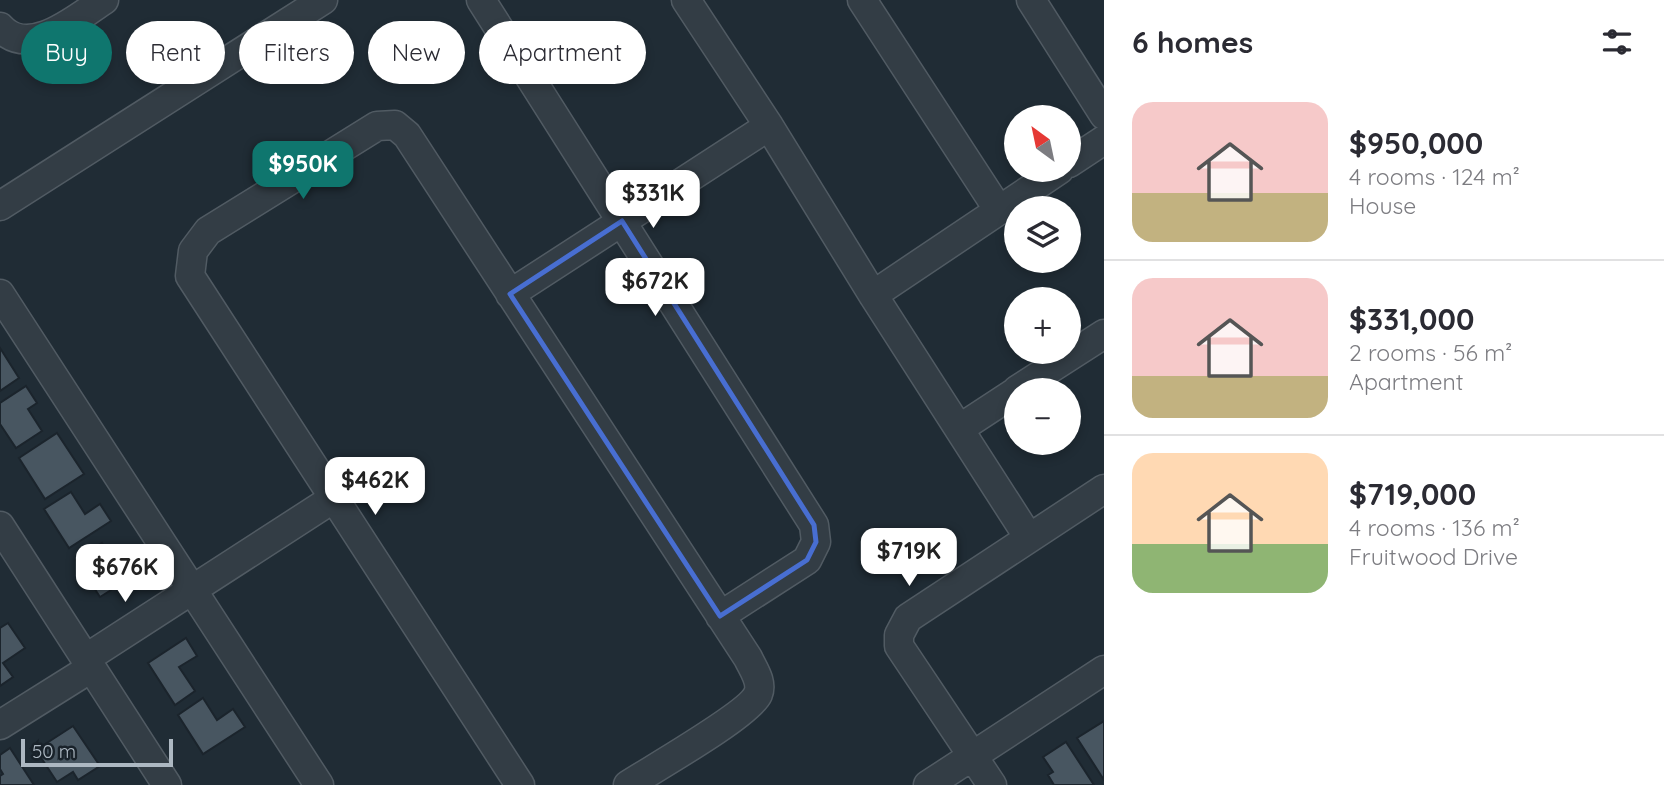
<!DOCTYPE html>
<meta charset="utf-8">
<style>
:root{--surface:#fff;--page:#f2f2f3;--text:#2b2b33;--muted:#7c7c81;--line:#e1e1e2;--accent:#0f766e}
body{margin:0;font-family:Quicksand,sans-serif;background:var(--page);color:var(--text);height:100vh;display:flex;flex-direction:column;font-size:26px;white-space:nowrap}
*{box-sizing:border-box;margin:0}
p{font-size:23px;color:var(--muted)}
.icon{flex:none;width:38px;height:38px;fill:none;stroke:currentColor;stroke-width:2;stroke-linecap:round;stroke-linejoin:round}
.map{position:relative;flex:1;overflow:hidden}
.side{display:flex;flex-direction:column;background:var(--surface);width:560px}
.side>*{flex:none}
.top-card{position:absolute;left:21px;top:21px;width:665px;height:63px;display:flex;gap:14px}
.needle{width:46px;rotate:327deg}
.tools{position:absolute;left:1004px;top:105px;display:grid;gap:14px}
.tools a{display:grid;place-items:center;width:77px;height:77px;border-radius:50%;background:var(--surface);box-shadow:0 4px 10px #0003;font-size:35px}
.scale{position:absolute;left:21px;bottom:18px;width:152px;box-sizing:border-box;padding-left:7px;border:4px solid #adb8c2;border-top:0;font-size:19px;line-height:24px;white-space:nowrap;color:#adb8c2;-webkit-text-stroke:5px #19222a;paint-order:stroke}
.price{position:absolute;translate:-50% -60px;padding:0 16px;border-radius:14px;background:#fff;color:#222;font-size:23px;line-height:46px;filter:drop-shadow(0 2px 4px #0008)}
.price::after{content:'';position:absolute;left:50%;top:42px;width:21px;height:16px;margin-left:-10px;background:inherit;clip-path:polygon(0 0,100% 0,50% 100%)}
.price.selected{background:var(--accent);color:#fff}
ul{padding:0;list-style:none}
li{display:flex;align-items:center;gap:21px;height:175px;padding:0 28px}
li+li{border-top:2px solid var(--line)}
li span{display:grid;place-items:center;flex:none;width:196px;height:140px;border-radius:21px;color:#555}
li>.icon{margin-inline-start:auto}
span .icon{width:84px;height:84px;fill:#fffc;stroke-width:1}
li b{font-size:30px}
h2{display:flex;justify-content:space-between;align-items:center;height:84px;padding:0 28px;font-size:30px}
.pill{padding:0 24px;border-radius:32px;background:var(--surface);box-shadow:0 4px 10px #0003;font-size:24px;line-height:63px}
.pill.selected{background:var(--accent);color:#fff}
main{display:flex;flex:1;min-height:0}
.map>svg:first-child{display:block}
.building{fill:#485661;stroke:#1b242c;stroke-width:2}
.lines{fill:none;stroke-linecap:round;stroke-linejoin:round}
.minor-casing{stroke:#515b63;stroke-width:31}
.minor{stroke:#333d45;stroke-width:28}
.marked{fill:none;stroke:#486ed1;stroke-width:5;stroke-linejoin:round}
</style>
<main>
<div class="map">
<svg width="1104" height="785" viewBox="0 0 1104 785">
<rect width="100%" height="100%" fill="#202c35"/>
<path class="building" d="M0,348L19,378L0,391Z
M26,386L37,403L28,409L42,431L16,448L0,424V403Z
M57,433L84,474L45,499L19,458Z
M71,492L85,514L100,504L111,521L69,548L44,509Z
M102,543L115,564L132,553L143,570L100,597L76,560Z
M8,623L25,648L3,663L13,677L0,686V628Z
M186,638L197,656L179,667L195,691L175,705L148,663Z
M203,698L217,720L233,709L245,727L203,754L178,715Z
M1104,721V780L1077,738Z
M73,726L100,766L78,780L73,772L57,782L36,750Z
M1066,742L1094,785H1054L1048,775L1053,772L1043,757Z
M10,748L34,785H0V776L3,774L0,769V755Z"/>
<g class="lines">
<defs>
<path id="minor" d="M481,0L814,525L816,542L807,560L720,616
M686,0L769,126L873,295L1029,538
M862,0L998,209
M1031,0L1104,115
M0,27C29,60 78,17 104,0
M1069,163L1104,140
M0,206L323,0
M0,294L319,785
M510,294L769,126
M873,295L1059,170
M1017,390L1104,334
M959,429L1017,391
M0,526L167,785
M85,659L334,498
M0,725L91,668
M520,785L190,276L193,251L208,231L377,126L395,125L407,135L748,658C753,669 763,682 758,694C750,714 651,770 628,785
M928,785L1104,670
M992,785L899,646V635L908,618L1104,489"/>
</defs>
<use href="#minor" class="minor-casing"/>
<use href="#minor" class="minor"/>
</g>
<path class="marked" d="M622,221L814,525L816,542L807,560L720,616L510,294Z"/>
</svg>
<div class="tools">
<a><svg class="needle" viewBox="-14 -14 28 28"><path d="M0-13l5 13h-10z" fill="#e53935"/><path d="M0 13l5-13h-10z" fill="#7c7c81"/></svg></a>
<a><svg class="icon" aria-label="layers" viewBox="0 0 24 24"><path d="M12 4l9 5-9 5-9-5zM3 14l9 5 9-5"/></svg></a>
<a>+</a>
<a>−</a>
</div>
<div class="scale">50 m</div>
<b class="price selected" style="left:303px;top:201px">$950K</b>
<b class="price" style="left:653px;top:230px">$331K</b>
<b class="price" style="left:655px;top:318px">$672K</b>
<b class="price" style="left:375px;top:517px">$462K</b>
<b class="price" style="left:909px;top:588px">$719K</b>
<b class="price" style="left:125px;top:604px">$676K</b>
<div class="top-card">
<a class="pill selected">Buy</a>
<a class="pill">Rent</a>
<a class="pill">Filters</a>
<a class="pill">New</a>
<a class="pill">Apartment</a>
</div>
</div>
<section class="side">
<h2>6 homes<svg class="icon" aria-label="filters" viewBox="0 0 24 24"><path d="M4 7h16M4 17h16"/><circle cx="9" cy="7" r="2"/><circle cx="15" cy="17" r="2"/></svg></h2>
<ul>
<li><span style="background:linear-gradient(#f6c9c9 65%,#c2b280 0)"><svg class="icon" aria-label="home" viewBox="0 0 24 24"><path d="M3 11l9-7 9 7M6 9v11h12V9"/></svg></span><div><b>$950,000</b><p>4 rooms · 124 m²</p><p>House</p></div></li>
<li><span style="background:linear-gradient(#f6c9c9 70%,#c2b280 0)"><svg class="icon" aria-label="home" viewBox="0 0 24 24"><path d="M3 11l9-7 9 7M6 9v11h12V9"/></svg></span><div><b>$331,000</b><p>2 rooms · 56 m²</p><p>Apartment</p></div></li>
<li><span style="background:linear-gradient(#ffd9b3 65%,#8fb573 0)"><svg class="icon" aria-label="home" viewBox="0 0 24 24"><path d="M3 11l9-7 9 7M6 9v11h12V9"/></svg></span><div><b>$719,000</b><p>4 rooms · 136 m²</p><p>Fruitwood Drive</p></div></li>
</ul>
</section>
</main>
